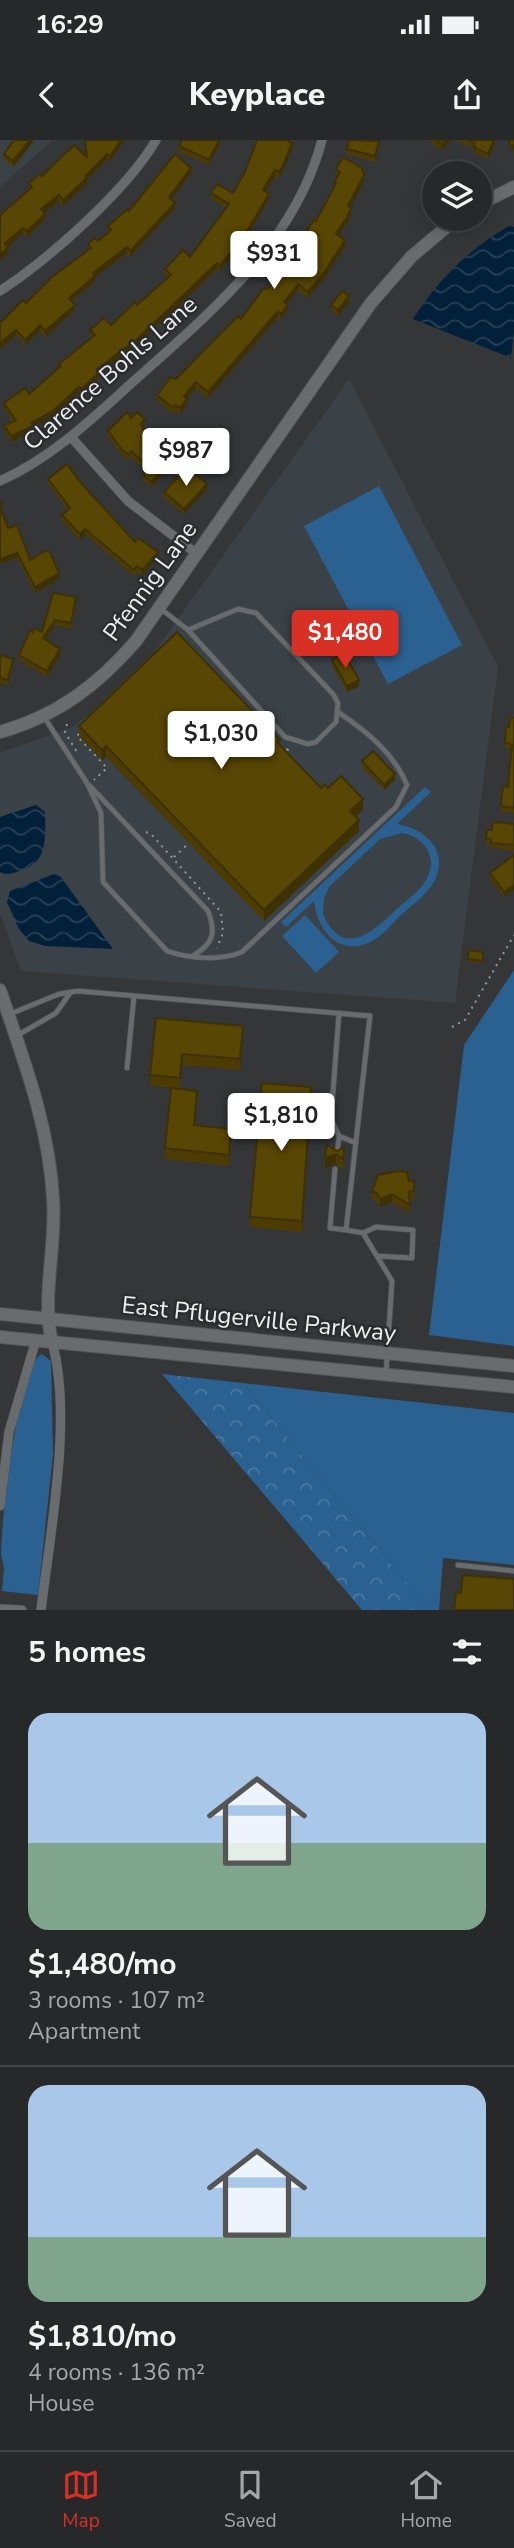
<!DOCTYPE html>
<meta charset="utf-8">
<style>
:root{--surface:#27282a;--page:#2f3032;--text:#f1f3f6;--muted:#a4a6a8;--line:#434447;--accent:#d93025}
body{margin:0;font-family:"Nunito Sans",sans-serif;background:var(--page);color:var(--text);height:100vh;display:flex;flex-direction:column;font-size:26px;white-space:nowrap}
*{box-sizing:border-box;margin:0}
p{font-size:23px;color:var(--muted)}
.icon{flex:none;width:38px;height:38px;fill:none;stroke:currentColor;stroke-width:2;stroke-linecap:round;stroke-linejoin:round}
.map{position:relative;height:1470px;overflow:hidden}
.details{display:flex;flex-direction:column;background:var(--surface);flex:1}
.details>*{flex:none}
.tools{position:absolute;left:422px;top:21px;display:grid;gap:14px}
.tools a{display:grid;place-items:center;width:70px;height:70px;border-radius:50%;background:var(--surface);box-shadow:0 4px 18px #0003,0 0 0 2px var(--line);font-size:35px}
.price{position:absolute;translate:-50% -60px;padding:0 16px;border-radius:7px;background:#fff;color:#222;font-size:23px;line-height:46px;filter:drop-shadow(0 2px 4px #0008)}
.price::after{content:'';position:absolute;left:50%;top:42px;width:21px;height:16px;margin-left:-10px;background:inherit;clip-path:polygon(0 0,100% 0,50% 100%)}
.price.on{background:var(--accent);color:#fff}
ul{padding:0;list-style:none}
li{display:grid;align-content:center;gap:14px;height:371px;padding:0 28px}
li+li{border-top:2px solid var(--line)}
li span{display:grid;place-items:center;height:217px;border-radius:21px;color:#555}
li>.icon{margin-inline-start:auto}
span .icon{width:126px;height:126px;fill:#fffc;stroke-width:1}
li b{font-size:30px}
h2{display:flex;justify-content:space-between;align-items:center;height:84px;padding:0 28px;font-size:30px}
.status{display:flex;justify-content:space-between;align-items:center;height:49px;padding:0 35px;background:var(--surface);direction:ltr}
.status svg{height:19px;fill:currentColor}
header{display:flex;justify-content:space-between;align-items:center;height:91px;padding:0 28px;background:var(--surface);font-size:32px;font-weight:800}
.menu{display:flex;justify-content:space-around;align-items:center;height:98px;border-top:2px solid var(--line);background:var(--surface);font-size:19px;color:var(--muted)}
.menu a{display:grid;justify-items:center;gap:4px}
.menu .on{color:var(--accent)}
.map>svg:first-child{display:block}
.built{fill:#3a4147}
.green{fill:#2b6190;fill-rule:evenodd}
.forest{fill:url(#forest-crowns)}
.water{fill:url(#water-waves)}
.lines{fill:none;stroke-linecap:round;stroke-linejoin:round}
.lane-casing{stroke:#525456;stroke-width:6}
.street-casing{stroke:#525456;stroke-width:10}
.secondary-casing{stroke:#525456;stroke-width:14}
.path{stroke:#97999a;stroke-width:2;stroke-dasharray:2 5;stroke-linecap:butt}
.lane{stroke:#696c6e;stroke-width:4.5}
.street{stroke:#696c6e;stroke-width:9}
.secondary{stroke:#696c6e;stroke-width:12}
.wall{fill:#4c3c04}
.shaded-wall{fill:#3e3104}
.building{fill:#584605;stroke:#3e3104;stroke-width:2}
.labels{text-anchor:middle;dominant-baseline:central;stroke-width:5;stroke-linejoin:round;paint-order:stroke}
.street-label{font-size:24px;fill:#edeeef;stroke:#2a2c2e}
</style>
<div class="status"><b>16:29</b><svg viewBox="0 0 49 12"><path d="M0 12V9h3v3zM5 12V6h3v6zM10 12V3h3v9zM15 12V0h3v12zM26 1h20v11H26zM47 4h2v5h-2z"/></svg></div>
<header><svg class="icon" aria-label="back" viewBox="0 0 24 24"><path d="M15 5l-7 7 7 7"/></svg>Keyplace<svg class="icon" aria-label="share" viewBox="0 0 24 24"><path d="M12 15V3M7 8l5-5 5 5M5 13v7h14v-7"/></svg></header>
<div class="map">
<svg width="514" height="1470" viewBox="0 0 514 1470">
<defs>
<pattern id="forest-crowns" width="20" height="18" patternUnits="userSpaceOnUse" patternTransform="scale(1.75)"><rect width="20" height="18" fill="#2b6190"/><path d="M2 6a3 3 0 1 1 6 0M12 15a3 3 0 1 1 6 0" fill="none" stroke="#4a78a0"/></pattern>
<pattern id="water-waves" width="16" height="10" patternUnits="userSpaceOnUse" patternTransform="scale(1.75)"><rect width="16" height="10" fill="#022039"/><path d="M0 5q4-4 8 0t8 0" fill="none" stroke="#274156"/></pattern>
</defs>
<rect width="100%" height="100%" fill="#343638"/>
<path class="built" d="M0,0H53L0,47Z
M349,239L498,527L455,863L21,831L0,774V613L72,587L112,557L147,522Z"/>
<path class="green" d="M379,346L462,505L388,544L304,386Z
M425,647L431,652L397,684C424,688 449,710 435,740C428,754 412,765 401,775C392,784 383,795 372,801C340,818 317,791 314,761L286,787L281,782ZM402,693C422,696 438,715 428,736C423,749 408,759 398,768C375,790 343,821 323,774L324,758L329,747L380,699Z
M305,775L339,812L316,833L282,796Z
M514,830V1206L429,1195L464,905Z
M42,1214L51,1221L53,1314L38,1455L2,1451L4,1428L1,1415C1,1385 18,1223 42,1214Z
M243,1243L514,1273V1425L443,1418L439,1470H429Z"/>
<path class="forest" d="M162,1234L243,1243L429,1470H362Z"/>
<path class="water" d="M509,86L514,87V190L511,218L413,179C438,140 469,109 509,86Z
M36,665L45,672C45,695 49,722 22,730C14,733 8,736 0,732V677Z
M54,734L61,737L113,809L45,806L29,801L19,789L7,762L10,751Z"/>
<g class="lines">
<defs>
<path id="lane" d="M161,469L188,490L285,597L308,604L316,602L336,582L338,563L333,554L256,473L238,469L188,490
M44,577L87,643L101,673L103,742L167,811C191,819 220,821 242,812L396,667L407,645C394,613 366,591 338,572
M90,646L208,771C216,792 214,803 194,815
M10,874L59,854L78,851L370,876L346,1090L363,1093L392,1141L386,1233
M18,895L56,873L70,853
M127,928L134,856
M339,996L356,1003
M337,1016L339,996L331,979L339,873
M335,1029L330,1088L346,1090
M363,1093L376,1087L413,1090L412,1118L378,1116
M458,1425L514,1431"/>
<path id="street" d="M0,151C49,119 127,50 156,0
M71,297L128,361L197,414
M0,341C53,317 93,278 135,240C211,172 295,103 322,0
M0,1366L9,1292L36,1200
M0,1469L22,1470
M41,1470C50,1394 73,1275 52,1202"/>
<path id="secondary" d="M480,64L514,47
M0,592C57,576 98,545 136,501L371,163L412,116L456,79
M0,850C23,918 49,985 53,1058C57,1106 41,1156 52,1202
M0,1174L514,1226
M0,1197L514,1247"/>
</defs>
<use href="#lane" class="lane-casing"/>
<use href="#street" class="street-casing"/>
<use href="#secondary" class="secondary-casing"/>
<path class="path" d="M67,584L65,592L77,612
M79,594L77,596L107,628L94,640
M280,606L288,610L286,612
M146,692L151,694L221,772L223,793L217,808
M174,717L189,703
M452,887L465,880L514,795"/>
<use href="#lane" class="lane"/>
<use href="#street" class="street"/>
<use href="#secondary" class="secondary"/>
</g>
<path class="wall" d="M33,0V2L13,27L4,19V14Z
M85,0H125L110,21L107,19L87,40V44L63,66L59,61L44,73L45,79L27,97L23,93L7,107L8,113L0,120V75L29,49V43L86,17Z
M220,0V2L209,25L179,12V6Z
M257,0H291L290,3L292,9L282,33L279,38L275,36L266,52L269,59L244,101L220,131L217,129L136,206L100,233V237L81,255L79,252L54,275L33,288V292L11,302L4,291V285L13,282L4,269V263L29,254L59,228V224L92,197L90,195V190L111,185L168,137L165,135V129L190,117L226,68L211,58V53H233L245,32Z
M428,0H452L441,10Z
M455,0H496L488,19L474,13V8Z
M379,6L375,22L347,14V9Z
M336,29L364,41L350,67L351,73L347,83L338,96L345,106L325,137L308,158L298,150L287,164L288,170L281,179L278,177L208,258L196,248L187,259V265L180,274L176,271L173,274L157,260V255L176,239L241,179L269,148L287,124V119L299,113L310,97L307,95V90L316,81L334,48V43L338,36L336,35Z
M191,33L171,60L175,68L130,117L127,113L95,137V141L71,161L75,170L45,197L40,191L25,205L16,195L0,209V183L26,163L88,110V104L98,101L108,92V86L129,71Z
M349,162L338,176L331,170V165Z
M131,278L145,285L142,287L145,292L174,324L151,347L143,340V334L146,331L131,317L129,319L124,317L108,297V291Z
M48,339L81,343L135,402L158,418L142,436L137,432L134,436L85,394L80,400L62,381V375L68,370L48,344Z
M207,349L184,374L164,358V352Z
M0,362L1,371L8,388L30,420L59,439L35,453L17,418L0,424Z
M53,453L76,463L71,489L55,485L46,500L60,515L47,537L19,520V515L33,492H42Z
M0,515L13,524L8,545L0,544Z
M332,520L359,546L347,552L332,525Z
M514,578V673L501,672V666L508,647L512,609L505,608V603L509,587Z
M79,586L280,605L321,648H328L363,670L356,676L359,691L264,781L106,617L102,620L79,596Z
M362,621L395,640L384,650L362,627Z
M514,684V711L491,708V705H486V699L492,690Z
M514,715L504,757L490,739V733Z
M469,810L483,812V823L468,822Z
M156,878L243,897L240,930L182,925L180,948L150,946Z
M311,958L302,1092L250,1087V1077Z
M197,962L195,985L231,999L229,1026L165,1019V1008Z
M327,1005L344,1017L343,1030L336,1024L325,1028Z
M409,1041H414V1060H409L410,1073L392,1062L380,1067L376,1060H372V1052Z"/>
<path class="shaded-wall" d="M30,0H33V2L13,27V21Z
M121,0H125L110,21V16Z
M219,0H220V2L209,25V20Z
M446,0H452L441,10V4Z
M494,0H496L488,19V14Z
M379,1V6L375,22V16Z
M292,3V9L282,33L279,38V32Z
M514,5V11H511V6Z
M107,14V19L87,40V44L63,66V60Z
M191,28V33L169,63V57Z
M275,30V36L263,56V50Z
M364,35V41L348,72V66Z
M269,54V59L244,101L220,131V125Z
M59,55V61L41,75V69Z
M175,63V68L130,117V111Z
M351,68V73L347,83L336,99V94Z
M45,74V79L27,97V91Z
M23,88V93L5,109V103Z
M345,100V106L325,137L308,158V152Z
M127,107V113L95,137V141L69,163V158L93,133Z
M8,108V113L0,120V114Z
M217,123V129L136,206L100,233V237L81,255V249L97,229Z
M298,144V150L284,168V162Z
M349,156V162L338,176V170Z
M75,165V170L45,197V191Z
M288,165V170L281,179V174Z
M278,171V177L208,258V252Z
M40,185V191L25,205V200Z
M16,190V195L0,209V203Z
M196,242V248L184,262V256Z
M79,247V252L54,275L33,288V292L11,302V296L31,283Z
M187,259V265L180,274V268Z
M174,319V324L151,347V342Z
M207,344V349L184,374V369Z
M85,389V394L80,400V394Z
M158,412V418L142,436V430Z
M17,413V418L0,424V419Z
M59,433V439L35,453V447Z
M55,480V485L43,503V498Z
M60,509V515L47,537V531Z
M13,519V524L8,545V540Z
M359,540V546L347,552V546Z
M106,606V617L102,620V610Z
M395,634V640L384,650V645Z
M363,659V670L350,681V671Z
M359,680V691L264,781V770Z
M514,745V750L504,757V752Z
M243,886V897L240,930V919Z
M311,947V958L302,1092V1081Z
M336,1014V1024L325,1028V1018Z
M392,1054V1062L380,1067V1059Z"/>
<path class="building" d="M14,0H30L13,21L4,14Z
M85,0H121L110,16L107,14L85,36L87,38L63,60L59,55L41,69L45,74L27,91L23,88L5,103L8,108L0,114V75L32,47L29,43L40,34L42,36L74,5L87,17Z
M182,0H219L209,20L179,6Z
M257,0H289V2L292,3L282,28L279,32L275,30L263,50L269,54L244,96L220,125L217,123L136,200L97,229L100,232L81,249L79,247L54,270L31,283L33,286L11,296L4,285L16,281L4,263L25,248L29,254L61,226L59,224L95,195L90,190L104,178L111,185L135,162L137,165L171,135L165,129L183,110L190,117L229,64L211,53L217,44L233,53L245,32Z
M349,0L379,1L375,16L347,9Z
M436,0H446L441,4Z
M467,0H494L488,14L474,7L475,3Z
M509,0H514V5L511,6Z
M175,14L191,28L169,57L175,63L130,111L127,107L93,133L95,136L69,158L75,165L45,191L40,185L25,200L16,190L0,203V183L23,160L26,163L51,138L91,108L88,104L95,98L98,101L111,90L108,86L128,69L129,71Z
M343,17L362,28L364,35L348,66L351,68L347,77L336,94L345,100L325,131L308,152L298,144L284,162L288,165L281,174L278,171L208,252L196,242L184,256L187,259L180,268L176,265L173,268L157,255L171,237L176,239L238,176L241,179L263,149L269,148L290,121L287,119L294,109L299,113L312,93L307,90L314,80L316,81L336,44L334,43L340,32L336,29Z
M342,151L349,156L338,170L331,165Z
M127,272L131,278L137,272L145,279L141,284L145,292L174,319L151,342L143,334L149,328L131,311L129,314L124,312L108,291Z
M67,324L81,343L135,402L138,398L158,412L142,430L137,426L134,430L85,389L80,394L62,375L70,368L48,339Z
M187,327L207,344L184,369L164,352Z
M0,362L2,364L0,367L8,388L17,385L30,420L45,411L50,412L59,433L35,447L17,413L0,419Z
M53,453L76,457L71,483L55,480L43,498L60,509L47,531L19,515L30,490L33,492L35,488L42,492Z
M177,492L280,600L277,602L321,648L325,644L328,648L341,636L363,659L350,671L359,680L264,770L106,606L102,610L79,586Z
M344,513L359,540L347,546L332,520Z
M0,515L13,519L8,540L0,538Z
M510,578H514V668L501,666L503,646L508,647L512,604L505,603L506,587H509Z
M373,611L395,634L384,645L362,621Z
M493,682L514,684V705L491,703V699H486L487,690H492Z
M514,715V745L504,752L490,733Z
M469,810L483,812V821L468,819Z
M156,878L243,886L240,919L182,914L180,938L150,935Z
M262,943L311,947L302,1081L250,1077Z
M171,948L197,951L194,985L231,989L229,1015L165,1008Z
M327,1005L337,1011L344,1007L343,1019L336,1014L325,1018Z
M400,1031L407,1032L409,1041H414V1051L409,1052L410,1065L392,1054L380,1059L376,1052H372L378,1035Z
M463,1435L514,1439V1470H454L456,1452L461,1453Z"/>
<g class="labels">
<g class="street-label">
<text transform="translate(110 233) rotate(-41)">Clarence Bohls Lane</text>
<text transform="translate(150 441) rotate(-54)">Pfennig Lane</text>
<text transform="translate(259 1179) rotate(6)">East Pflugerville Parkway</text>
</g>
</g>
</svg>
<div class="tools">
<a><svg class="icon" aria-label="layers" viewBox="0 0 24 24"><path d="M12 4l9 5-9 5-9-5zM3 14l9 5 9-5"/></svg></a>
</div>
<b class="price" style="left:274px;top:151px">$931</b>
<b class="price" style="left:186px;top:348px">$987</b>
<b class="price on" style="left:345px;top:530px">$1,480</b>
<b class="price" style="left:221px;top:631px">$1,030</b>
<b class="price" style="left:281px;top:1013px">$1,810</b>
</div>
<section class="details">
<h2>5 homes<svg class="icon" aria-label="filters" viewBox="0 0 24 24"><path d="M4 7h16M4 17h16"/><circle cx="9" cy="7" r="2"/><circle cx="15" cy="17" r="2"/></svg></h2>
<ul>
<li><span style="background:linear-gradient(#a9c7e8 60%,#7fa58c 0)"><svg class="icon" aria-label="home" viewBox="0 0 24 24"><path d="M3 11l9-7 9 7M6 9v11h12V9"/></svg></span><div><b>$1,480/mo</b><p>3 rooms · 107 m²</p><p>Apartment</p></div></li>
<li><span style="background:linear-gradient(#a9c7e8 70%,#7fa58c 0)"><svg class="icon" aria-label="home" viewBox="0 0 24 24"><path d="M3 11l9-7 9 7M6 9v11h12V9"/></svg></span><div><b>$1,810/mo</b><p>4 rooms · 136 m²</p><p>House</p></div></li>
</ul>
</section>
<nav class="menu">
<a class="on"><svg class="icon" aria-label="map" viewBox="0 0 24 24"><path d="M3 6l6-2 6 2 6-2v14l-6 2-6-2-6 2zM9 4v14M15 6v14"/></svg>Map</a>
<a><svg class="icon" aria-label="saved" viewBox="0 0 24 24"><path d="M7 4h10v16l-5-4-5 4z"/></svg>Saved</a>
<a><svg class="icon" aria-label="home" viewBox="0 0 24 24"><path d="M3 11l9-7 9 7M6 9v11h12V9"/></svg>Home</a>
</nav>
